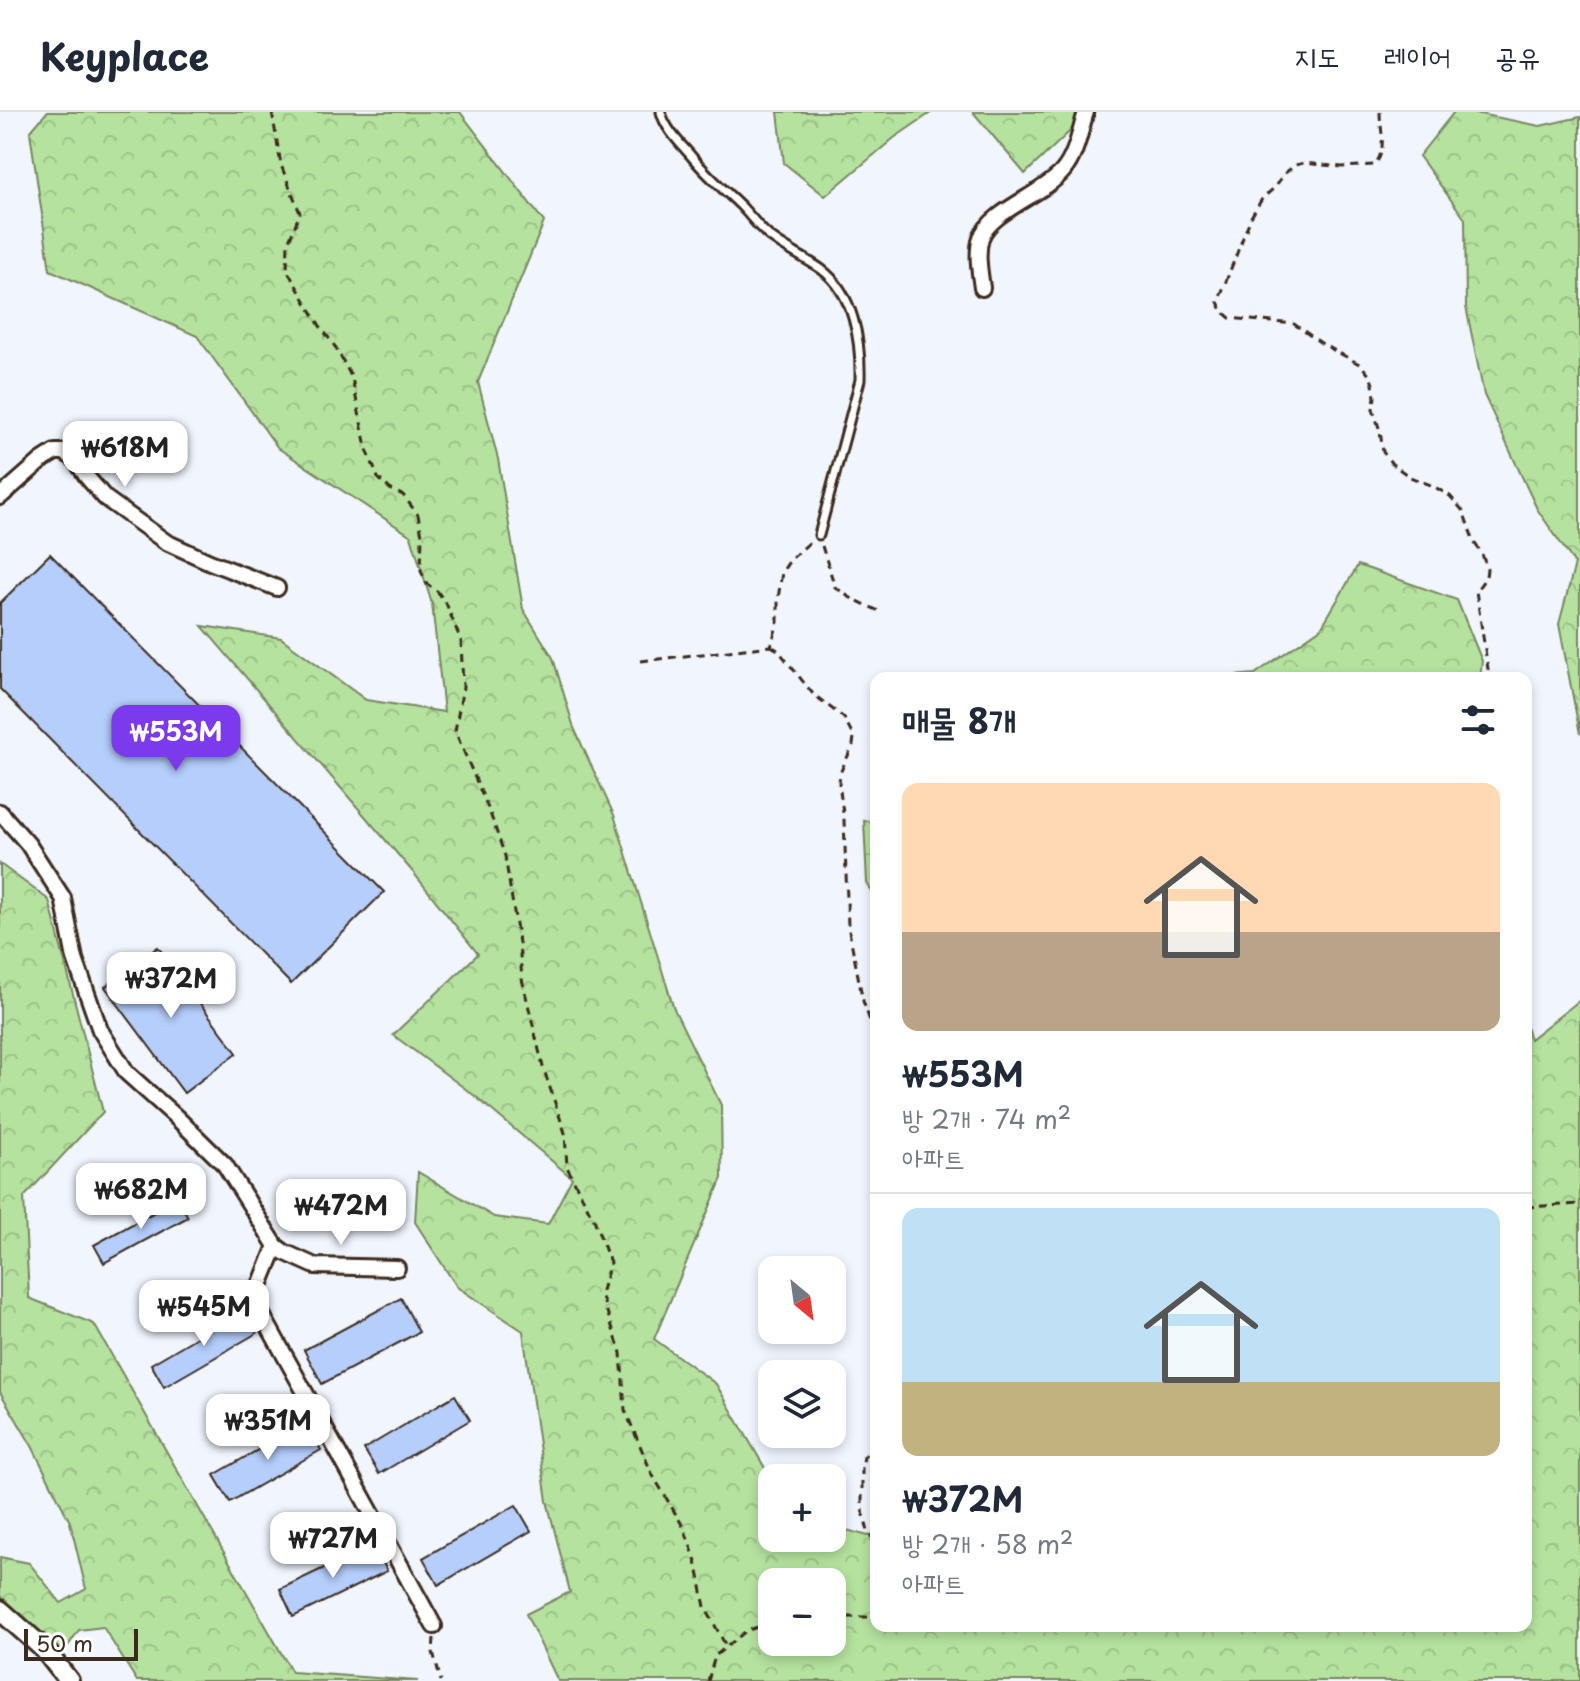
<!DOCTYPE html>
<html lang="ko">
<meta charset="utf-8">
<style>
:root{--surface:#fff;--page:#f6f6f7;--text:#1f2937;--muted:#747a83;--line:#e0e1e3;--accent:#7c3aed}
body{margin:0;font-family:"Playpen Sans","Poor Story",sans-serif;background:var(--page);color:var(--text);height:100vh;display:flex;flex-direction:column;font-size:30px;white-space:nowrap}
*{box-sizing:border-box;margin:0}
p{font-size:26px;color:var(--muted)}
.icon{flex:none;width:44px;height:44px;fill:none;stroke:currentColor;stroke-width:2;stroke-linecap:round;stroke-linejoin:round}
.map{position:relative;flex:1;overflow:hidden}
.drawer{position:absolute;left:870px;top:560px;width:662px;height:960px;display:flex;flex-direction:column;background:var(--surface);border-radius:16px;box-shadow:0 4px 12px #0003}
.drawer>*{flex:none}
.needle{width:52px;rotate:151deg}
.fabs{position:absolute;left:758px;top:1144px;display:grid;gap:16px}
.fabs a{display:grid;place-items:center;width:88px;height:88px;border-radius:16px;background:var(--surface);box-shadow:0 4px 12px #0003;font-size:40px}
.scale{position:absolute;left:24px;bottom:20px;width:114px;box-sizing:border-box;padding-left:8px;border:4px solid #3b2a1e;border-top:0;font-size:22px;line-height:28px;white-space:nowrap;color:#3b2a1e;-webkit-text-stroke:6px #fff;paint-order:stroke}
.price{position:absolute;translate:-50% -68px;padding:0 18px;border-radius:16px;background:#fff;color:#222;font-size:26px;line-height:52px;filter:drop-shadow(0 2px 4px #0008)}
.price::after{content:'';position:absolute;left:50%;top:48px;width:24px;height:18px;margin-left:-12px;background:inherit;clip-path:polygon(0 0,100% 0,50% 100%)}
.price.active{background:var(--accent);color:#fff}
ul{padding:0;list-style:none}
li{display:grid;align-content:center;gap:16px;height:424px;padding:0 32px}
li+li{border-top:2px solid var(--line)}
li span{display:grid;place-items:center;height:248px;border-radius:16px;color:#555}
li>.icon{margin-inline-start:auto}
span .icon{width:144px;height:144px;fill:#fffc;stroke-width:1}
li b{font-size:34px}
h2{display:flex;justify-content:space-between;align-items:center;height:96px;padding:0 32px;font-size:34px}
header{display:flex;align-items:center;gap:48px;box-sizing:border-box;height:112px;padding:0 40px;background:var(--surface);border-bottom:2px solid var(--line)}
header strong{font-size:38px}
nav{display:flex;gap:44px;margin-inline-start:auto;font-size:28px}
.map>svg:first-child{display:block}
.forest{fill:url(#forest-crowns);stroke:#78865e;stroke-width:2;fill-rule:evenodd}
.building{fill:#b5cefc;stroke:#3b2a1e;stroke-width:2}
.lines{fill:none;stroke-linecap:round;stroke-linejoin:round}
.service-casing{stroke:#3b2a1e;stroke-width:13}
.minor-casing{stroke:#3b2a1e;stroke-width:20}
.tertiary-casing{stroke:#3b2a1e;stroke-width:24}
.path{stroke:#3b2a1e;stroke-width:3;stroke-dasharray:8 6;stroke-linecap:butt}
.service{stroke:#fff;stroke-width:7}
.minor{stroke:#fff;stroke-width:14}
.tertiary{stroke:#fff;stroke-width:18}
</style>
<header>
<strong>Keyplace</strong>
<nav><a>지도</a><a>레이어</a><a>공유</a></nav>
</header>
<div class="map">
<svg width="1580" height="1569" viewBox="0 0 1580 1569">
<defs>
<pattern id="forest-crowns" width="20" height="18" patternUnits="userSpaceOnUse" patternTransform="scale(2)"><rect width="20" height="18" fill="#b5e29f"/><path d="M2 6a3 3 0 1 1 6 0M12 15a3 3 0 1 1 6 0" fill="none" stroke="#9dc288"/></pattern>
</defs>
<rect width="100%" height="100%" fill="#f0f5fe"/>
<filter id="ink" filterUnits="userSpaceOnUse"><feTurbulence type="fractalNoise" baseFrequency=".0125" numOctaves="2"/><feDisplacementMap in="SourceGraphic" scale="16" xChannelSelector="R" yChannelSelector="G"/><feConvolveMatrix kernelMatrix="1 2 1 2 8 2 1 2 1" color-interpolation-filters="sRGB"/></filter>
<g filter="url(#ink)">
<path class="forest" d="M47,0H460L544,110L478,270L498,347L523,497L553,546L574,616L614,703L674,897L721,993L722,1066L654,1227L716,1272L772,1368V1426H832V1414L868,1424L876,1421V1514H1526V915L1530,927L1580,888V1569H558L526,1502L570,1480L547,1389L523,1219L457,1175L415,1110L418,1060L494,1105L548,1112L572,1066L475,984L393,923L478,842L412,759L202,514L281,526L366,588L444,600L432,492L411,424L278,336L197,224L50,158L30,20ZM832,1470V1530H772V1470Z
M778,0H932L894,26L825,84L784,51Z
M973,0H1090L1025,62Z
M1454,0H1470L1540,14L1580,5V622L1559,512L1575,452L1537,397L1484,283L1466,195L1465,107L1419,44Z
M1358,453L1457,488L1482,549L1480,566H1211L1255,562L1321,516Z
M864,708L876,711V788L867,771Z
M0,752L49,788L103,1000L24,1085L29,1186L94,1212L292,1560L418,1569H137L103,1515L79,1518L63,1541L0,1484V1445L29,1451L61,1491L86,1477L70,1410L32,1334L0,1280Z"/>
<path class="building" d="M50,442L384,780L291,872L0,577V491Z
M158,835L237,941L184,981L105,875Z
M178,1087L188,1105L104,1151L94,1133Z
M401,1186L419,1220L322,1272L304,1238Z
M243,1198L257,1221L164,1275L151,1252Z
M455,1283L470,1308L379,1362L364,1337Z
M305,1311L321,1338L230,1390L214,1363Z
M516,1393L531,1419L438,1473L423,1446Z
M374,1432L387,1459L293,1505L280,1477Z"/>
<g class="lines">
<defs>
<path id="service" d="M661,0C665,17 681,32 692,45C706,62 723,77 740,93C750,103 758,115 769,124C785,137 804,145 821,157C854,181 861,229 860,268L819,423"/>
<path id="minor" d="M982,176C980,160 976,142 981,126C990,99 1044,82 1063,59C1076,44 1080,19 1086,0
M0,385L41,349L55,340H64L75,347L87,365L105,386L166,430L210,450L277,476
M0,700L28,732L63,786L75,847L100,918L127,961L175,1004L225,1053L276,1134L254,1188L434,1514
M276,1134L284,1140L315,1154L397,1156"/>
<path id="tertiary" d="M0,1498L44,1537L69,1569"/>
</defs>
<use href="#service" class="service-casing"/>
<use href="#minor" class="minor-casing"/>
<use href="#tertiary" class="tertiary-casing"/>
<path class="path" d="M272,0L281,53L300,101L288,131L287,158L320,214L336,236L352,266L366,335L378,366L390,377L403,383L418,403L422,423L421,459L427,472L437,479L446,491L461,529L463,575L455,619L490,701L505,744L519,831L522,867L543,955L565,1021L567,1055L595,1110L610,1151L601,1182L621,1241L625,1298L652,1362L684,1416L696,1449L705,1495L726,1534
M1380,0C1380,17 1388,39 1374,53L1342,55L1304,51L1295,53L1285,61L1274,76L1262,87L1251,105L1218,190L1223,200L1230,206L1294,212L1321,231L1361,253L1370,264L1373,272L1375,285L1373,297L1380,319L1383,340L1392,352L1410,365L1433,374L1450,384L1463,399L1474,430L1482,442L1487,457L1486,465L1476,479L1488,557L1486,566
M822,434L835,475L849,485L881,500
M771,534L778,538L813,582L844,606L854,625L853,633L840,661L839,671L844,708L848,814L863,889L876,926
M641,549L771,534L778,510V487L782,460L790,448L810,430
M1526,1095L1580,1092
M876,1332L864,1345L862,1355V1396L869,1423L876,1428
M832,1505H876
M434,1526L433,1540L441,1569
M708,1569L715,1544L746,1519L772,1510"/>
<use href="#service" class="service"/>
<use href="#minor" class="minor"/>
<use href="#tertiary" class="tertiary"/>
</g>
</g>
</svg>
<div class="fabs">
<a><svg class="needle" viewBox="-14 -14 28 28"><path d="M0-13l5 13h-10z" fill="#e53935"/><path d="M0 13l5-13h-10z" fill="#747a83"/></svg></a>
<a><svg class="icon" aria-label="layers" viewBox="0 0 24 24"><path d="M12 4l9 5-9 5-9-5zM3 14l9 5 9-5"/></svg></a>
<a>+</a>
<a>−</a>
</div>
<div class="scale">50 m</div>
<b class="price" style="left:125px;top:377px">₩618M</b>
<b class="price active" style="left:176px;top:661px">₩553M</b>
<b class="price" style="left:171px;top:908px">₩372M</b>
<b class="price" style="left:141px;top:1119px">₩682M</b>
<b class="price" style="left:341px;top:1135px">₩472M</b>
<b class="price" style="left:204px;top:1236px">₩545M</b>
<b class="price" style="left:268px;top:1350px">₩351M</b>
<b class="price" style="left:333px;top:1468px">₩727M</b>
<section class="drawer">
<h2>매물 8개<svg class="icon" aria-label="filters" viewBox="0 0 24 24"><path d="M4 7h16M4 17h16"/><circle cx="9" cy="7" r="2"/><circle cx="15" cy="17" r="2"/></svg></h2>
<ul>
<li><span style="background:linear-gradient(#ffd9b3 60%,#b9a48a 0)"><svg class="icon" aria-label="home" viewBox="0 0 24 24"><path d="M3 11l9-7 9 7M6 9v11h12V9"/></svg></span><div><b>₩553M</b><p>방 2개 · 74 m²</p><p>아파트</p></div></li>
<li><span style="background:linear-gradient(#bfe0f5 70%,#c2b280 0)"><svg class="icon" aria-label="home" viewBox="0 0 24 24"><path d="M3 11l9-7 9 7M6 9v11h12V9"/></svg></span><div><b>₩372M</b><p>방 2개 · 58 m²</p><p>아파트</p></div></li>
</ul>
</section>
</div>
